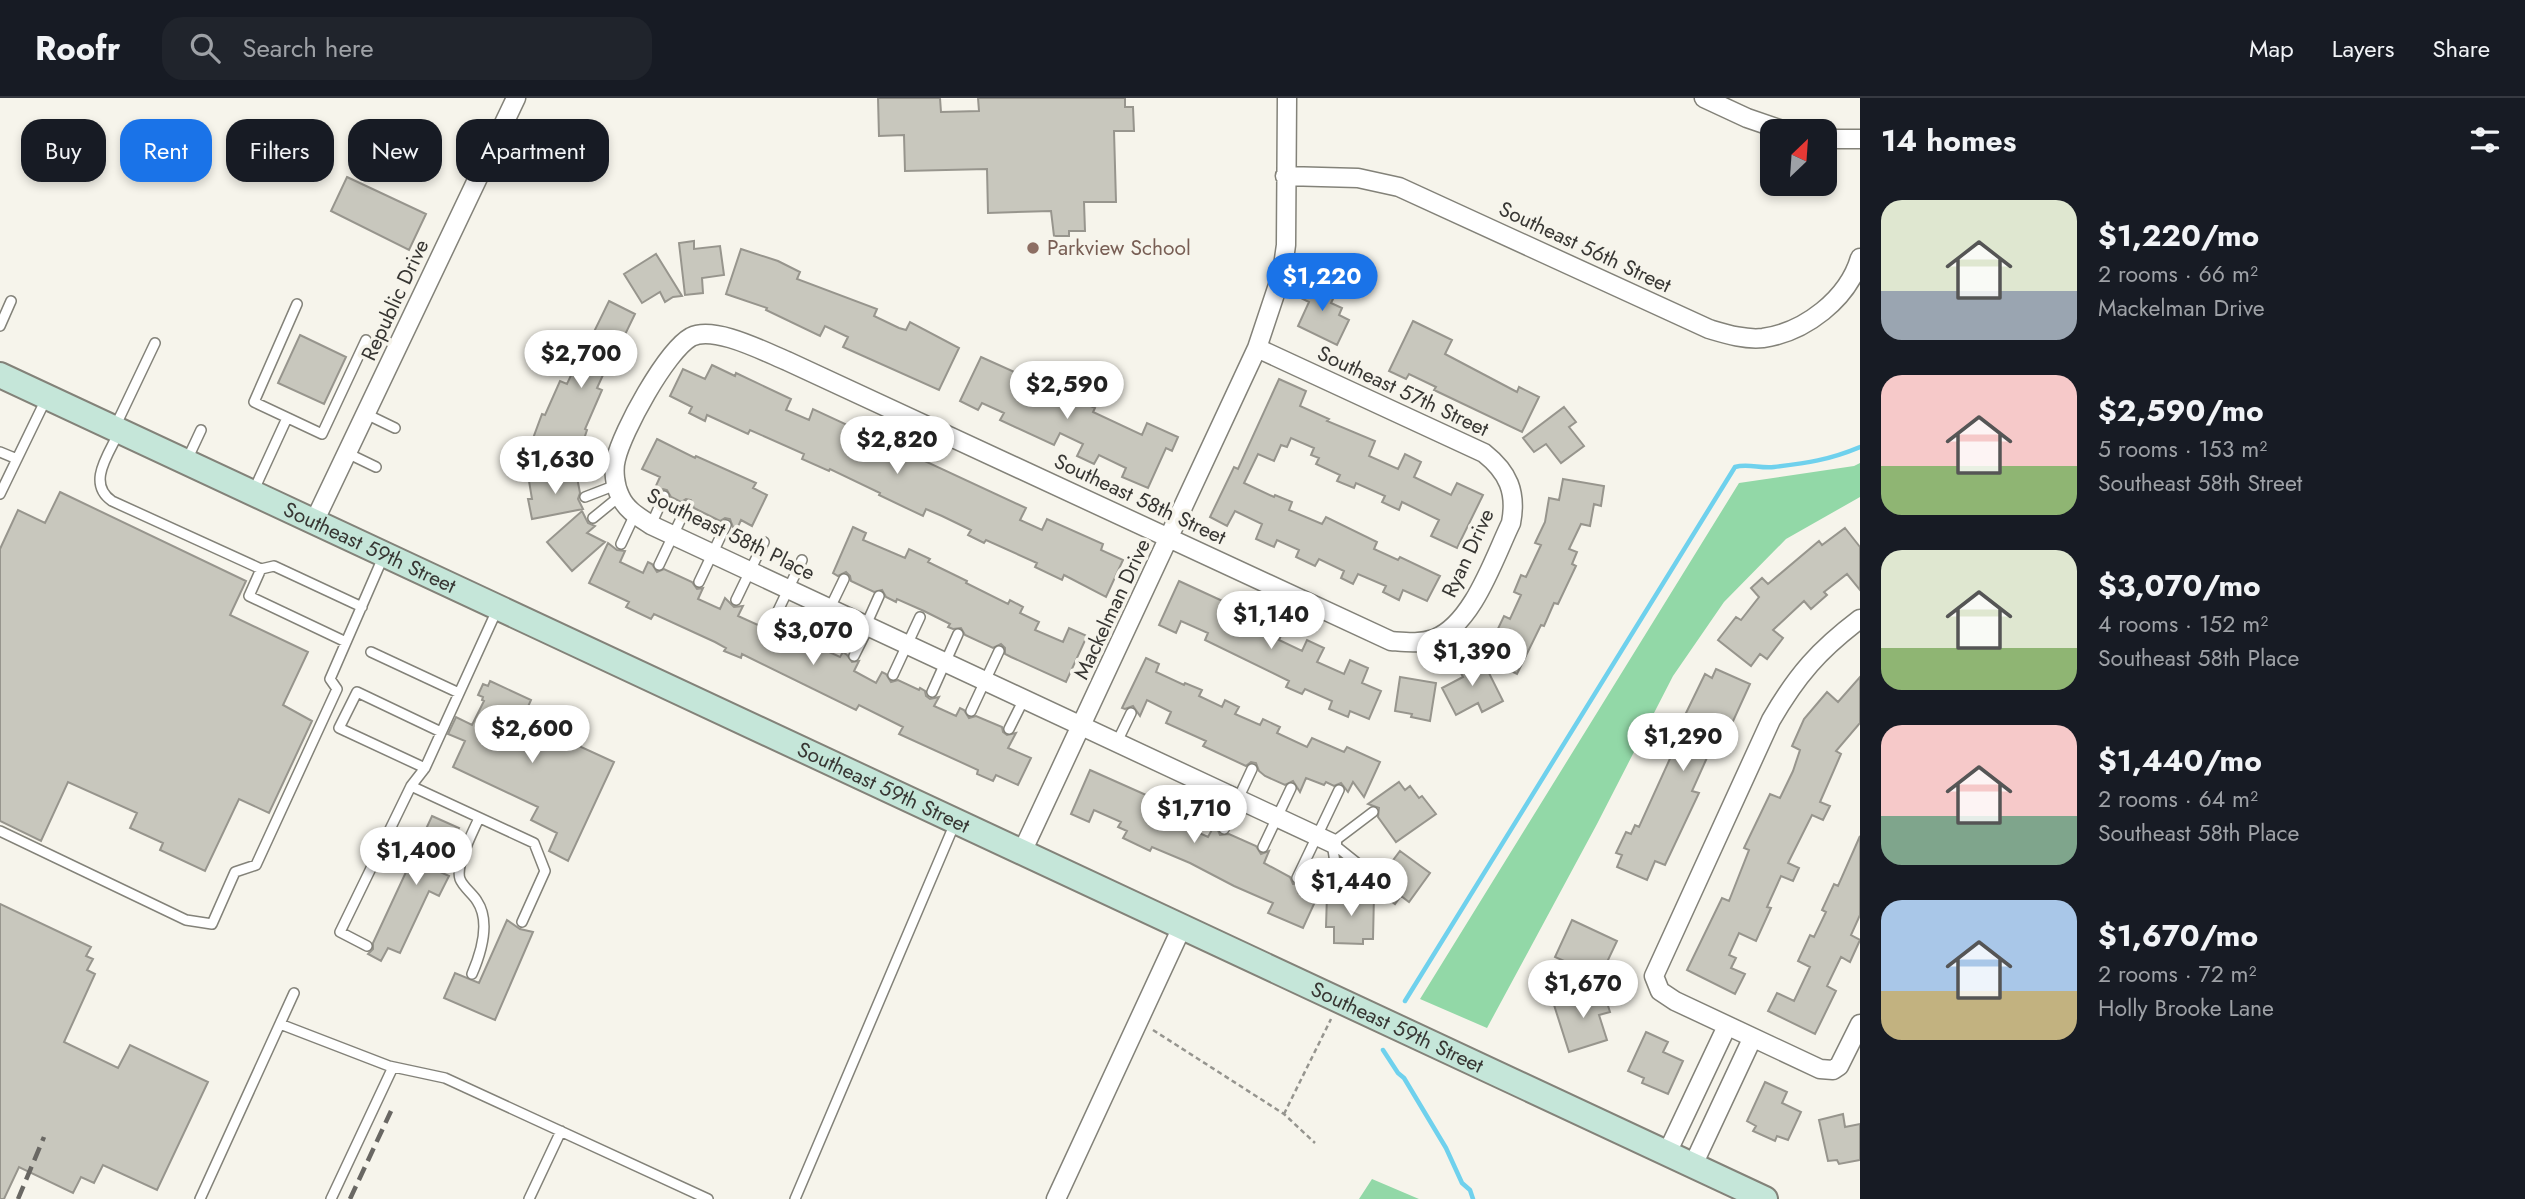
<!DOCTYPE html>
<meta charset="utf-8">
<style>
:root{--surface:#171b24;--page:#20242c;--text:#f1f3f6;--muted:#9ea1a6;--line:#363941;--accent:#1a73e8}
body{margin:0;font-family:Jost,sans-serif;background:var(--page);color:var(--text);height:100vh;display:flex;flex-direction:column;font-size:26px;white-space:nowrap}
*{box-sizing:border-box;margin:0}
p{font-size:23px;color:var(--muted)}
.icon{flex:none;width:38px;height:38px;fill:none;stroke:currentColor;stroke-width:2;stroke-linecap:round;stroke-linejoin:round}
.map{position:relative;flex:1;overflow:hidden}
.sheet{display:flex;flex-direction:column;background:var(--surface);width:665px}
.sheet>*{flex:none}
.top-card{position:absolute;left:21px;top:21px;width:665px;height:63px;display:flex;gap:14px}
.needle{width:46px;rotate:25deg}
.buttons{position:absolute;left:1760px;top:21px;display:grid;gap:14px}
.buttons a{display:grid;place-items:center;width:77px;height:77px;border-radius:14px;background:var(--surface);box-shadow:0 4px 10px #0003;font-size:35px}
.price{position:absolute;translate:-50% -60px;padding:0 16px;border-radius:24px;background:#fff;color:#222;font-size:23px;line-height:46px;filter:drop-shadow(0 2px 4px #0008)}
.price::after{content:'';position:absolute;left:50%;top:42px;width:21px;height:16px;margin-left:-10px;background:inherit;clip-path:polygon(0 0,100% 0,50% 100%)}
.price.current{background:var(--accent);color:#fff}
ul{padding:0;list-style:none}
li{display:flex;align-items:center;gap:21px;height:175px;padding:0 21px}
li span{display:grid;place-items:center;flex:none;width:196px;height:140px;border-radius:21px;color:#555}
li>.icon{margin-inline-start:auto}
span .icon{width:84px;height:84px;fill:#fffc;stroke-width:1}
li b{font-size:30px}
h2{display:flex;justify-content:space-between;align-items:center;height:84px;padding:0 21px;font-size:30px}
.chip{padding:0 24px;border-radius:21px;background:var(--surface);box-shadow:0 4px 10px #0003;font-size:24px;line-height:63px}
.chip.current{background:var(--accent);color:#fff}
header{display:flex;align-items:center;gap:42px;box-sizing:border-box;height:98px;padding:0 35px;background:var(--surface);border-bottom:2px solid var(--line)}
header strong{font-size:33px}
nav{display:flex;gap:38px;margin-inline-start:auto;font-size:24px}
.search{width:490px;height:63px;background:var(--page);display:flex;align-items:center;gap:18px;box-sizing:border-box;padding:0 24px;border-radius:21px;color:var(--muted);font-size:26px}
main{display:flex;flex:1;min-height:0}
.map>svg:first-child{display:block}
.green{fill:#92d8a7}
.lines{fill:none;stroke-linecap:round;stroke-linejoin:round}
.stream{stroke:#6fd1ed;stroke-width:4.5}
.building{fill:#c8c7bd;stroke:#97958d;stroke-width:2}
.service-casing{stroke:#838279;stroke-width:12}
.minor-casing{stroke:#838279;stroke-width:21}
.secondary-casing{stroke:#838279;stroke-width:28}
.path{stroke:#96958f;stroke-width:2.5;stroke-dasharray:5 3.5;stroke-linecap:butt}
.service{stroke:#fff;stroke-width:9}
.minor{stroke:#fff;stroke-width:18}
.secondary{stroke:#c5e6d9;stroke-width:24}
.rail{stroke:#696763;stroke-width:4.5;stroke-dasharray:14 7;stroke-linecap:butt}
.education-dot{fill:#8d6e63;stroke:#f6f4eb;stroke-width:2.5}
.labels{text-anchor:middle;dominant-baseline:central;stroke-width:7;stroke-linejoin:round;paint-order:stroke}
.street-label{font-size:21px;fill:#373633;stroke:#f6f4eb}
.education-label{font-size:21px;fill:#785e54;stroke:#f6f4eb;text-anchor:start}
</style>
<header>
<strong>Roofr</strong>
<div class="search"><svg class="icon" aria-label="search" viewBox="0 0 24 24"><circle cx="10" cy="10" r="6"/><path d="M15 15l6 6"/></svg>Search here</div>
<nav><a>Map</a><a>Layers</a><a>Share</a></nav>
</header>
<main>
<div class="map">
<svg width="1860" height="1101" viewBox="0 0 1860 1101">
<rect width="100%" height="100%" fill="#f6f4eb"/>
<path class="green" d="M1860,365V399L1786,441L1724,504L1673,578L1597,726L1487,930L1420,901L1739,385L1854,368Z
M1372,1081L1419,1101H1359Z"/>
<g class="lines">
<path class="stream" d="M1405,903L1735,369C1748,365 1761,371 1774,369C1807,365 1829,362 1860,349
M1383,952L1398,975L1404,980L1446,1050L1462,1085L1470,1092L1473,1101"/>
</g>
<path class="building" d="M878,0H940L941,14L979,13L978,0H1125V9H1133L1134,33H1114L1116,104H1084L1085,133H1069V138H1054L1051,113L988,115L987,71L905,73L904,37L879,38Z
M347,79L426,116L409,152L331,113Z
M694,143V151L720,148L724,177L702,180L703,195L685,197L679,145Z
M741,151L778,163L800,174L797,181L877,211L874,218L899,230L906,232L910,224L959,250L939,292L843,249L848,239L825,228L820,238L766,212L767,210L726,196Z
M656,156L682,198L673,199L665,204L660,194L642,205L624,176Z
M1305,180L1336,195L1331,205L1342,210L1339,217L1349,222L1337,247L1298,228L1309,204L1297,198Z
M609,203L635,216L618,251L620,253L613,268L608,266L597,290L602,292L585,331L587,332L581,350L570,346L575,371L528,354L542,316L545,317L560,283L567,286L580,258L576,256L585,237L591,240Z
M1413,223L1452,242L1445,256L1517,294L1519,289L1539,299L1522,334L1434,292L1436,289L1409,276L1406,281L1389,273Z
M300,237L346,259L324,306L278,285Z
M981,259L1095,310L1093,314L1142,337L1147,325L1178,339L1172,353L1166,350L1148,390L1122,379L1126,370L1099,357L1094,366L1077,358L1083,346L1060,335L1054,347L1000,322L1004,315L982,305L978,312L960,303Z
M712,267L735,278L736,275L791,301L786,312L809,322L813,311L1026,410L1020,422L1042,432L1047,421L1103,446L1101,452L1123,462L1106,499L1064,477L1062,482L1035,469L1037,465L986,442L984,445L968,437L971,432L942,418L926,411L923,418L879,397L880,395L830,371L829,373L802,361L804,356L750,332L748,336L707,317L705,323L689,315L692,309L670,298L683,271L705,281Z
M1279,281L1306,293L1300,308L1329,321L1327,323L1375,343L1369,358L1398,371L1405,356L1421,364L1414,379L1451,397L1457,385L1483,397L1457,450L1431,438L1439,422L1402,404L1399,412L1382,404L1385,398L1356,385L1354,390L1337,383L1340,377L1316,366L1319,360L1311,357L1314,350L1291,340L1287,349L1281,347L1274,363L1258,356L1244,385L1274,399L1275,397L1292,404L1289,412L1322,426L1326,419L1377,444L1374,451L1398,462L1400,459L1440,478L1427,503L1403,492L1399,502L1383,494L1386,488L1358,476L1353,486L1341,480L1344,473L1319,461L1315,468L1296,459L1299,452L1277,442L1274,449L1256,441L1262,426L1235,413L1227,428L1210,419L1234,369L1238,371Z
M1564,309L1576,324L1569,329L1584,348L1561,365L1546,346L1534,354L1523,340Z
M657,341L695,360L696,358L756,385L753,390L767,397L752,428L741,422L737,431L733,429L730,421L725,420L720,423L694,410L691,402L686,401L681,404L671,399L667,392L663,391L658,394L654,392L660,379L642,371Z
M576,374L580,395L578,401L583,411L532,421L528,401H532L529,383Z
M1563,381L1604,388L1601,408L1594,406L1590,428L1581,426L1569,451L1577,454L1572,466L1576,468L1558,506L1554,505L1544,528L1541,527L1517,576L1484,560L1504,518L1510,521L1521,497L1514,494L1521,477L1526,479L1541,447L1535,445L1545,424L1549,400L1559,402Z
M60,394L246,483L230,517L308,554L283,607L312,623L269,715L239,701L205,773L160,752L163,745L130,730L137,715L68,684L41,743L0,723V451L18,412L45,425Z
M582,413L588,425L595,428L587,435L605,444L572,473L547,444Z
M853,429L866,435L863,442L905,460L909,451L930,461L928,464L967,483L966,485L1008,506L1010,502L1023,509L1020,515L1039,524L1035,532L1063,544L1069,530L1087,538L1066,584L1011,559L1005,556V550L1001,546L993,550L965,537L961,530L953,531L948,529L950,526L924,513L897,501L896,504L886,499L882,492L874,494L851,483L850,478L846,474L838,478L833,475Z
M1845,430L1860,449V492L1847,476L1824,494L1827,497L1811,511L1804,503L1773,532L1783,540L1767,561L1760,556L1751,568L1718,542L1736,519L1741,522L1759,499L1751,490L1762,480L1768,486L1819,443L1822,447Z
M608,445L617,452L625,453L620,464L643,475L648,464L652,466L657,474L664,471L692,484L697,491L703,490L698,501L720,511L725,500L734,509L743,508L738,518L760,528L765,519L807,538L811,545L820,544L818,549L840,559L843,554L847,557L852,564L859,563L854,573L876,585L882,574L886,576L891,584L898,582L919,592L920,590L925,593L926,598L930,601L939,599L934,608L956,618L960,610L964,612L969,620L976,618L1002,629L1003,634L1007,637L1016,635L1008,650L1031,660L1018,687L996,677L993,683L977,676L978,672L899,636L903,629L859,607L856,612L742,556L741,560L724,553L726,550L715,544L654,516L651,521L626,509L629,504L589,485Z
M1179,483L1240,511L1237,517L1264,529L1267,523L1284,531L1279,542L1302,553L1307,542L1324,550L1317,564L1344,576L1350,562L1368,570L1362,585L1381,593L1369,621L1350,613L1348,619L1329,611L1332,603L1305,591L1302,596L1286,589L1289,583L1205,542L1208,535L1181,523L1176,535L1159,527Z
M1472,556L1479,570L1483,563L1503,603L1482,614L1478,605L1456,617L1442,590L1463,579L1456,565Z
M1146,560L1159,566L1156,574L1184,587L1185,585L1202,592L1199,598L1222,609L1225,602L1239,609L1235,616L1260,627L1263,621L1280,629L1277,635L1307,649L1312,640L1344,654L1347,649L1380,664L1364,699L1353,684L1348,694L1341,685L1334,688L1326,684L1324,687L1306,680L1300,694L1293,683L1285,687L1265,678L1259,673L1256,665L1251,664L1246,668L1203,648L1206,643L1166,625L1171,614L1147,602L1140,618L1133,608L1125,611L1122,610Z
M1716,571L1750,586L1718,656L1710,653L1692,693L1699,695L1665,767L1655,763L1647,782L1617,769L1622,757L1616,755L1626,734L1631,736L1635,727L1639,729L1673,654L1668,652L1705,576L1712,580Z
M1400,579L1436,585L1430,623L1411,619L1412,616L1395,613Z
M1860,579V625L1836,653L1841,656L1820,704L1830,708L1823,722L1812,717L1788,765L1799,770L1793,783L1781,778L1767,809L1771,810L1756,843L1739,835L1729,857L1736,860L1731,870L1745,876L1735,896L1687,872L1722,800L1729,803L1749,752L1744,750L1770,696L1780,700L1793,673L1800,652L1792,648L1804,621L1827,594L1838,604Z
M490,583L531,602L522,622L614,664L568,763L549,753L557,735L531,722L538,709L453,669L465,643L448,636L456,619L472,627L484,603L482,602L483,599L478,597L483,586L488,588Z
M1090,672L1191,717L1186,729L1208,739L1214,728L1217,730L1220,737L1229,736L1256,748L1261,756L1269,753L1264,765L1290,779L1293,786L1304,785L1299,795H1319L1303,830L1268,815L1273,805L1234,788L1190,765L1152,749L1150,753L1123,740L1127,733L1118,729L1121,724L1094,712L1089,724L1071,716Z
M1399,684L1405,692L1410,688L1419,700L1422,698L1436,716L1396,744L1378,719L1379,710L1368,706Z
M432,718L459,730L438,773L449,778L439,798L429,793L400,855L388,850L381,863L368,856L373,851V845Z
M1860,738V817L1851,837L1860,842L1850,864L1841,859L1827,888L1836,893L1815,936L1768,913L1777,895L1794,903L1810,869L1798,863L1810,837L1814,839L1826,814L1822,812L1834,786L1838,788Z
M1400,753L1430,775L1409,804L1401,798L1395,806L1373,790L1383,785L1382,777Z
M1327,796L1337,803L1341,801L1344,796L1374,797L1373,841H1363V846L1334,845V829H1326Z
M0,806L91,849L86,858L93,861L87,872L95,876L64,944L118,970L130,947L208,984L157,1092L103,1067L94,1085L81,1079L73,1095L19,1069L4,1101H0Z
M507,822L520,831L533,834L495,922L444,900L455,875L479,885Z
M1572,822L1617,843L1600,879L1555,859Z
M1603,892L1610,914L1599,917L1607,942L1569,954L1554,907Z
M1646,934L1668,944L1663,954L1683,963L1668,996L1642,985L1644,980L1628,973Z
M1765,984L1787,994L1782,1005L1801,1014L1788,1042L1777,1038L1775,1043L1753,1033L1756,1028L1747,1023Z
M1843,1016L1845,1029L1860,1026V1062L1839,1066L1837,1062L1828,1063L1819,1022Z"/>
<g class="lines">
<defs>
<path id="service" d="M297,206L254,304L322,336L366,242
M0,228L11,203
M366,316L395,330
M115,329L155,245
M119,334C109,356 86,385 112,403L261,471
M0,354L17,361
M347,355L376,369
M187,362L201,332
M253,394L287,320
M0,396L46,301
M585,399L616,387
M593,420L620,398
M651,427L664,398
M621,446L635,416
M659,467L687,408
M699,484L726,427
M736,502L764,444
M830,510L844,481
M776,517L802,462
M866,527L879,498
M814,539L829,510
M346,544L249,498L261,471L274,468L362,509
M371,554L459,595
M854,558L869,528
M893,577L920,519
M932,594L958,536
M971,613L999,553
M1009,631L1024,601
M1117,644L1131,615
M425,670L339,630L357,594L441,634
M411,688L534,745L545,773L522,824
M1224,731L1252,671
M0,733L186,822L212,826L235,774L256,767L337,591L330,581L384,457
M1332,745L1377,781
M1263,749L1291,690
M1297,780L1339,692
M1337,796L1336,771L1332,745L1373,714
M367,848L340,834L411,688L425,670L497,512
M472,876C481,855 491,824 477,803C473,796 463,789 460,781C455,767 473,734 479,720
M280,926L389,968L445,980L708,1101
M200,1101L294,895
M331,1101L393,969
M529,1101L561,1033
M795,1101L955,725"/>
<path id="minor" d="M1704,0L1747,20L1785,33
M1825,41H1860
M1285,78L1358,80L1399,89L1709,231C1726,236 1745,242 1763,240C1805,234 1848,201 1860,160
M1257,250L1484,355C1508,374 1517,394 1511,425C1494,460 1473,526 1434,541C1420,546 1405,544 1391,543L787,263C765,254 714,227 691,239C666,253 622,334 616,361C613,372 615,388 620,398C626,412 639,419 651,427L1332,745
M314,424L516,0
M1860,521C1819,552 1797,577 1771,622L1654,878L1660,893L1675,903L1820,971L1833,972L1839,968L1860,926
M1022,754L1257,250L1282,175L1286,147L1287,0
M1667,1055L1727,928
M1693,1067L1752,941
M1056,1101L1182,829"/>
<g id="secondary">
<path id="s1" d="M0,277L1765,1101"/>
</g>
</defs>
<use href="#service" class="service-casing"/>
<use href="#minor" class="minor-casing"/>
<use href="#secondary" class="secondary-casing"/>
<path class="path" d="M1153,932L1284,1016L1315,1045
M1284,1016L1331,921"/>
<use href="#service" class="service"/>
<use href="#minor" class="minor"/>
<use href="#secondary" class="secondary"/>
<path class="rail" d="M18,1101L44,1039
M350,1101L391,1013"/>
</g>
<circle class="education-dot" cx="1033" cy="150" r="7"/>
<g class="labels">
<g class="street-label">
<text transform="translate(1585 149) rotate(25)">Southeast 56th Street</text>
<text transform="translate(395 202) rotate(-65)">Republic Drive</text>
<text transform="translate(1403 293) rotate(25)">Southeast 57th Street</text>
<text transform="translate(1140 401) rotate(25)">Southeast 58th Street</text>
<text transform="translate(731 436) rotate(26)">Southeast 58th Place</text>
<text stroke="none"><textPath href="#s1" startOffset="408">Southeast 59th Street</textPath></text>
<text transform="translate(1468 455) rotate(-65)">Ryan Drive</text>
<text transform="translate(1112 511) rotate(-65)">Mackelman Drive</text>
<text stroke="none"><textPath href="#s1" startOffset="975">Southeast 59th Street</textPath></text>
<text stroke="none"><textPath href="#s1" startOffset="1542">Southeast 59th Street</textPath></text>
</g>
<g class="education-label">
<text x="1047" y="150">Parkview School</text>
</g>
</g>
</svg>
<div class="buttons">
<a><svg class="needle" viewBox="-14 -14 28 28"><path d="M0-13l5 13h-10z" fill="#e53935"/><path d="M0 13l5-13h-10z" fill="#9ea1a6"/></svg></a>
</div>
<b class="price current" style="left:1322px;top:215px">$1,220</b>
<b class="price" style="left:581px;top:292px">$2,700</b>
<b class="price" style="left:1067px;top:323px">$2,590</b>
<b class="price" style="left:897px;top:378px">$2,820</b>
<b class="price" style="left:555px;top:398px">$1,630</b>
<b class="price" style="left:1271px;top:553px">$1,140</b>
<b class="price" style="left:813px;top:569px">$3,070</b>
<b class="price" style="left:1472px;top:590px">$1,390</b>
<b class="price" style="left:532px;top:667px">$2,600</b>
<b class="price" style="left:1683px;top:675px">$1,290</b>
<b class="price" style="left:1194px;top:747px">$1,710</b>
<b class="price" style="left:416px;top:789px">$1,400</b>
<b class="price" style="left:1351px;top:820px">$1,440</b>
<b class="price" style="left:1583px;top:922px">$1,670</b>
<div class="top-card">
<a class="chip">Buy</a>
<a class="chip current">Rent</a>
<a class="chip">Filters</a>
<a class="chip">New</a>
<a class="chip">Apartment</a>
</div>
</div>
<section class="sheet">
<h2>14 homes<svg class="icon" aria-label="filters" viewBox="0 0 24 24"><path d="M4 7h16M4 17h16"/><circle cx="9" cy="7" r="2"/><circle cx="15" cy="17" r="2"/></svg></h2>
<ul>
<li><span style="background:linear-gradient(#dfe7d0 65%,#9aa5b1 0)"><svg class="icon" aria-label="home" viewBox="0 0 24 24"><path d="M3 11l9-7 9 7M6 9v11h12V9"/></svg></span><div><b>$1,220/mo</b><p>2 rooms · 66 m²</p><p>Mackelman Drive</p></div></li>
<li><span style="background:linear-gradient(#f6c9c9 65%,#8fb573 0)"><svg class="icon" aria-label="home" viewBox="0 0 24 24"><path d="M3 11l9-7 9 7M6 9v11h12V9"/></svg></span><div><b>$2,590/mo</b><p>5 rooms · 153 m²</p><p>Southeast 58th Street</p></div></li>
<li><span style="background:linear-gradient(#dfe7d0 70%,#8fb573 0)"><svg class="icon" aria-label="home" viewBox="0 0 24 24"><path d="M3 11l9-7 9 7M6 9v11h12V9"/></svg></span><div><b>$3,070/mo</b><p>4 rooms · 152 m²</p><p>Southeast 58th Place</p></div></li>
<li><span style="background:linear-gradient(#f6c9c9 65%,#7fa58c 0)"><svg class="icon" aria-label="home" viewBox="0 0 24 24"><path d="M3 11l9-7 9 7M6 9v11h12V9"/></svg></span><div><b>$1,440/mo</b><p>2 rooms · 64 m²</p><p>Southeast 58th Place</p></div></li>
<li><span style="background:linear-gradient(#a9c7e8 65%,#c2b280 0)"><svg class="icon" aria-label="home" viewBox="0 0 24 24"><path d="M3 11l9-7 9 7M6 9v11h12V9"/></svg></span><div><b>$1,670/mo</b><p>2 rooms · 72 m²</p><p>Holly Brooke Lane</p></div></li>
</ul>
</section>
</main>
